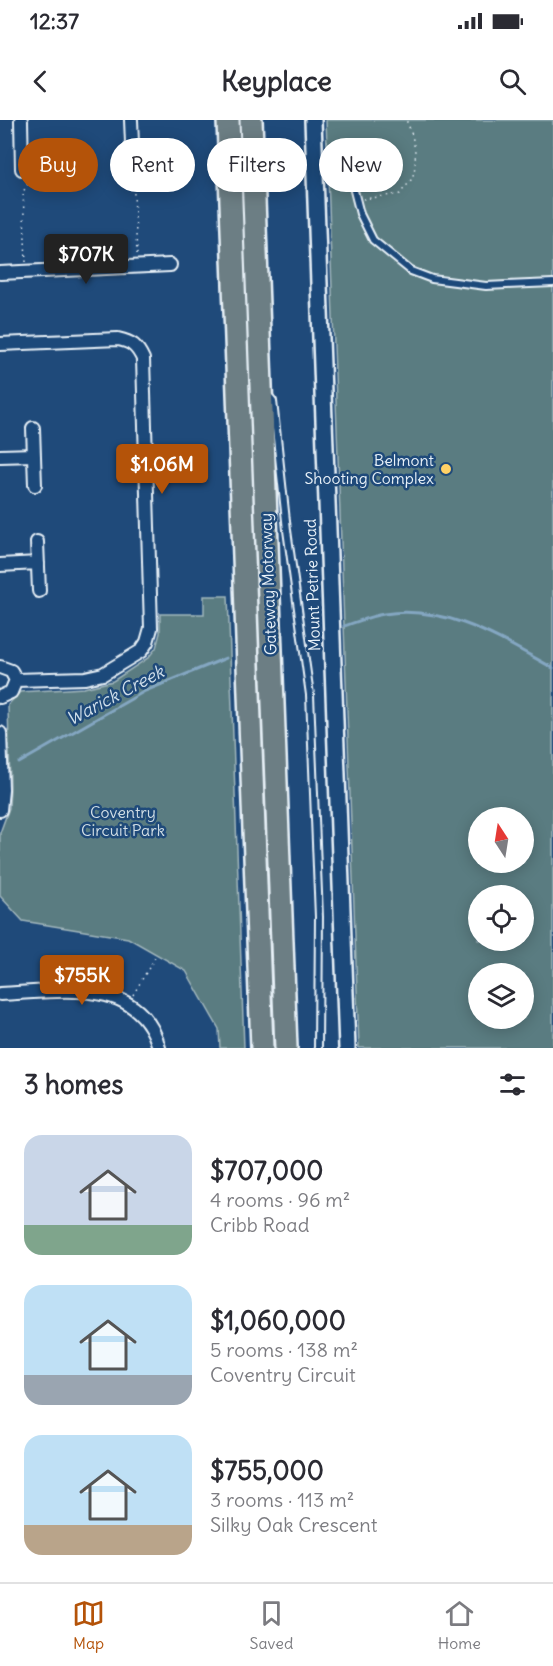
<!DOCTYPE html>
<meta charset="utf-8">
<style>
:root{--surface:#fff;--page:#f7f7f7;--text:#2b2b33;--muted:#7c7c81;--line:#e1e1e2;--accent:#b45309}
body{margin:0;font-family:Delius,sans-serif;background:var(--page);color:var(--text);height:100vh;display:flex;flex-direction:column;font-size:22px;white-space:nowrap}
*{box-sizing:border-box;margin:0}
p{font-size:20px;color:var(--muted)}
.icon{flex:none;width:33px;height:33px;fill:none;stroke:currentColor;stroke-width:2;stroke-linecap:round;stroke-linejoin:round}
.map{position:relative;height:928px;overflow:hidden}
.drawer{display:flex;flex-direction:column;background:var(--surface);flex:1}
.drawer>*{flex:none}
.hud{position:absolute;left:18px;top:18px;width:518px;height:54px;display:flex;gap:12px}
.needle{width:39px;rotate:348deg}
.controls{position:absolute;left:468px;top:687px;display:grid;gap:12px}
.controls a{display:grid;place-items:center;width:66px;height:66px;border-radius:50%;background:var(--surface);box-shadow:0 3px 15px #0003;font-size:30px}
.price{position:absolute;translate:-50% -51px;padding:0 14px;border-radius:6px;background:var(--accent);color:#fff;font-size:20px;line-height:39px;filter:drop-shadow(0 2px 3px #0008)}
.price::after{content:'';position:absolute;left:50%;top:36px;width:18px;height:14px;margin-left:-9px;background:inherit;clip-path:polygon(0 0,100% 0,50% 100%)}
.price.selected{background:#222;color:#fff}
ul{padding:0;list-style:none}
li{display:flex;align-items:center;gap:18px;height:150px;padding:0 24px}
li span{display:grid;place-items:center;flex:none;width:168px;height:120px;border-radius:18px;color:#555}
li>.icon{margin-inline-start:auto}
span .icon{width:72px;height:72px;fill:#fffc;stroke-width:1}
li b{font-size:26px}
h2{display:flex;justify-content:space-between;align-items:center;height:72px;padding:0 24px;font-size:26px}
.pill{padding:0 21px;border-radius:27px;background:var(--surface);box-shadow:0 3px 15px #0003;font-size:21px;line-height:54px}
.pill.selected{background:var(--accent);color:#fff}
.status{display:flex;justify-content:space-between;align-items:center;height:42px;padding:0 30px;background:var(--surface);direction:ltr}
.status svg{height:16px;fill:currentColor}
header{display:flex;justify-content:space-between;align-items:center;height:78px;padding:0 24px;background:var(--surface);font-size:27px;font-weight:700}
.menu{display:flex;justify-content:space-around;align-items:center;height:84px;border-top:2px solid var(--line);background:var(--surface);font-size:16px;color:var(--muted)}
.menu a{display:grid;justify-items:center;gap:3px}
.menu .selected{color:var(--accent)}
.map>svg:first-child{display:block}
.green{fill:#5a7c81;stroke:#a1b6bc;stroke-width:1.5;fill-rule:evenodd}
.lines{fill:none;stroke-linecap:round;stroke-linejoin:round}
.stream{stroke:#84a7c2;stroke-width:3}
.service-casing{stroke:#e8f1f8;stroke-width:10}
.minor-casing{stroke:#e8f1f8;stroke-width:16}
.tertiary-casing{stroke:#e8f1f8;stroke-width:20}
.motorway-casing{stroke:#e8f1f8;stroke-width:26}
.path{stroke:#e8f1f8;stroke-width:1.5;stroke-dasharray:1.5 4.5;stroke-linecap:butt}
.service{stroke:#1f4a7a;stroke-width:6}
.minor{stroke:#1f4a7a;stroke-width:12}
.tertiary{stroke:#1f4a7a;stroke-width:15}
.motorway{stroke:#6c7e84;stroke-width:21}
.poi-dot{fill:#ffd166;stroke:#1f4a7a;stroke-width:2}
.labels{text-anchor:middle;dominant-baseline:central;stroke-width:5;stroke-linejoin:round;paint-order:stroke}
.poi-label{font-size:16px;fill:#e8f1f8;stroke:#1f4a7a;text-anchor:end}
.street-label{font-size:16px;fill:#e8f1f8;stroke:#1f4a7a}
.park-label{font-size:16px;fill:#d3dfe6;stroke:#1f4a7a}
.water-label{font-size:18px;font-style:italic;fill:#cfdeea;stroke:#1f4a7a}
</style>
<div class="status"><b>12:37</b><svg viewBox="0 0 49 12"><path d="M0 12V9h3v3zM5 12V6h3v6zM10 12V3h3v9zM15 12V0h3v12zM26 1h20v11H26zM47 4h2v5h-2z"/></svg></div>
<header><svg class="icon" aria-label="back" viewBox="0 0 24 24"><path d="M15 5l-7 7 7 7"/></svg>Keyplace<svg class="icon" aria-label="search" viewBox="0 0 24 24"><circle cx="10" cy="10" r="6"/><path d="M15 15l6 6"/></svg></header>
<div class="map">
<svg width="553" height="928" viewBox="0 0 553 928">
<rect width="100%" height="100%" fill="#1f4a7a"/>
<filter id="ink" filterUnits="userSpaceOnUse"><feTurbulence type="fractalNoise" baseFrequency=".0167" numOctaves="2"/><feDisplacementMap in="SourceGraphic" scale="12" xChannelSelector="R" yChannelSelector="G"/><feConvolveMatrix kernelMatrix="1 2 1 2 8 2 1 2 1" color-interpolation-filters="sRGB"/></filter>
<g filter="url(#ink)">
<path class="green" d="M326,0H553V928H359ZM478,698H524V742H478ZM478,776H524V820H478ZM478,854H524V898H478Z
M204,476H228L244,928H220L219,909L186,851L128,818L23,801L0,776V713L9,688L10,667L8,585L20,572L84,568L113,561L148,538L156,528L160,513V494H204Z"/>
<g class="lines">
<path class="stream" d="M344,506C357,502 370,496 384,494C447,484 500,519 553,548
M314,515L325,511
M19,643L145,571L226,538"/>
<defs>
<path id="service" d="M316,48L338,46L346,50L350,55L360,94L373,120L411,151L432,159L486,166L553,163
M268,275L273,281L287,410L310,575L319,797L318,928"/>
<path id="minor" d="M21,0L22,49
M131,0L133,45
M0,153L170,145
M0,224L118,219C132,222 137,226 143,239L151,508L147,522L141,531L103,554L85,558L16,560
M33,308L35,365
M0,336L34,335
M37,422L39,471
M0,445L38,443
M0,547L11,551L16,560L11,572L0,577
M0,613L2,670L0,690
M0,874C56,872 141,854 159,928"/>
<path id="tertiary" d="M313,0L347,928"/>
<path id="motorway" d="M228,0L262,928
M251,0L286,928"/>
</defs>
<use href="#service" class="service-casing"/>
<use href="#minor" class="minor-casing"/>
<use href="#tertiary" class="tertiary-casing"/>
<use href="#motorway" class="motorway-casing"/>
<path class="path" d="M133,55L137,134
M363,79L400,74C403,69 409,64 412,58C419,41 414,16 406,0
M26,142L23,72L29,62L28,59
M133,875L157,834"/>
<use href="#service" class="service"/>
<use href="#minor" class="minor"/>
<use href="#tertiary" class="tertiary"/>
<use href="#motorway" class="motorway"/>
</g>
</g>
<circle class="poi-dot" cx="446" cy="349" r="6"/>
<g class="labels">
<g class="poi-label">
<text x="434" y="340">Belmont<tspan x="434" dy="18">Shooting Complex</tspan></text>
</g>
<g class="street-label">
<text transform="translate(268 464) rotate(-92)">Gateway Motorway</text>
<text transform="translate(312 465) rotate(-92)">Mount Petrie Road</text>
</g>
<g class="park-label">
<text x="123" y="692">Coventry<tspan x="123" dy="18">Circuit Park</tspan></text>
</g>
<g class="water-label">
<text transform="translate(115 575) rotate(-28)">Warick Creek</text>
</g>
</g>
</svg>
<div class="controls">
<a><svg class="needle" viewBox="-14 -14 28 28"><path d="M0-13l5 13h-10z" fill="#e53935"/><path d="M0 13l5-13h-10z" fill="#7c7c81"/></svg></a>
<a><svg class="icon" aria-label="locate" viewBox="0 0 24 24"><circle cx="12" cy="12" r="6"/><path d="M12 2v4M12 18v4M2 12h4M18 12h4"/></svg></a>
<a><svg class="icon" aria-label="layers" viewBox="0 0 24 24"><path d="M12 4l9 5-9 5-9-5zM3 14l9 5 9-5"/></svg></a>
</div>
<b class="price selected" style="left:86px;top:165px">$707K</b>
<b class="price" style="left:162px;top:375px">$1.06M</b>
<b class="price" style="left:82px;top:886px">$755K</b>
<div class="hud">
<a class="pill selected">Buy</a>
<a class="pill">Rent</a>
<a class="pill">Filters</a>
<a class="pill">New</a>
</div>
</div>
<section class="drawer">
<h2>3 homes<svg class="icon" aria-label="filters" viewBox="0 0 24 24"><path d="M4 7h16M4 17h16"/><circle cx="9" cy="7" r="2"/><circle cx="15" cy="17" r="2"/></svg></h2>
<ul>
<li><span style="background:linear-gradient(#c9d6e8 75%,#7fa58c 0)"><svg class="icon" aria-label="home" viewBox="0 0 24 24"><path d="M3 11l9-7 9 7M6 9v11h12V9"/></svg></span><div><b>$707,000</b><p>4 rooms · 96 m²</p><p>Cribb Road</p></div></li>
<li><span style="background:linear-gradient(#bfe0f5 75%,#9aa5b1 0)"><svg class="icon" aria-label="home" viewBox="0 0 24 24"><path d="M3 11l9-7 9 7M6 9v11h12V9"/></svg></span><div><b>$1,060,000</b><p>5 rooms · 138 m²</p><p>Coventry Circuit</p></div></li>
<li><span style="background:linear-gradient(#bfe0f5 75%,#b9a48a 0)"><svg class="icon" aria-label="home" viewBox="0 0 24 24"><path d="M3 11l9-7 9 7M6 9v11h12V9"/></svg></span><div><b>$755,000</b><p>3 rooms · 113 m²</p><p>Silky Oak Crescent</p></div></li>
</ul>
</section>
<nav class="menu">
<a class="selected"><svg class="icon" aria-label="map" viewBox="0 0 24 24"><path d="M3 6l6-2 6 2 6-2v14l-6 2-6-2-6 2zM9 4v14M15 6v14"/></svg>Map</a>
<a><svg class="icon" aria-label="saved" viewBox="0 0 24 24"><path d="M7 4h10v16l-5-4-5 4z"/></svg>Saved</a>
<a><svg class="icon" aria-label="home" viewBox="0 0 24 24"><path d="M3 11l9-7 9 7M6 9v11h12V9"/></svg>Home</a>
</nav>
